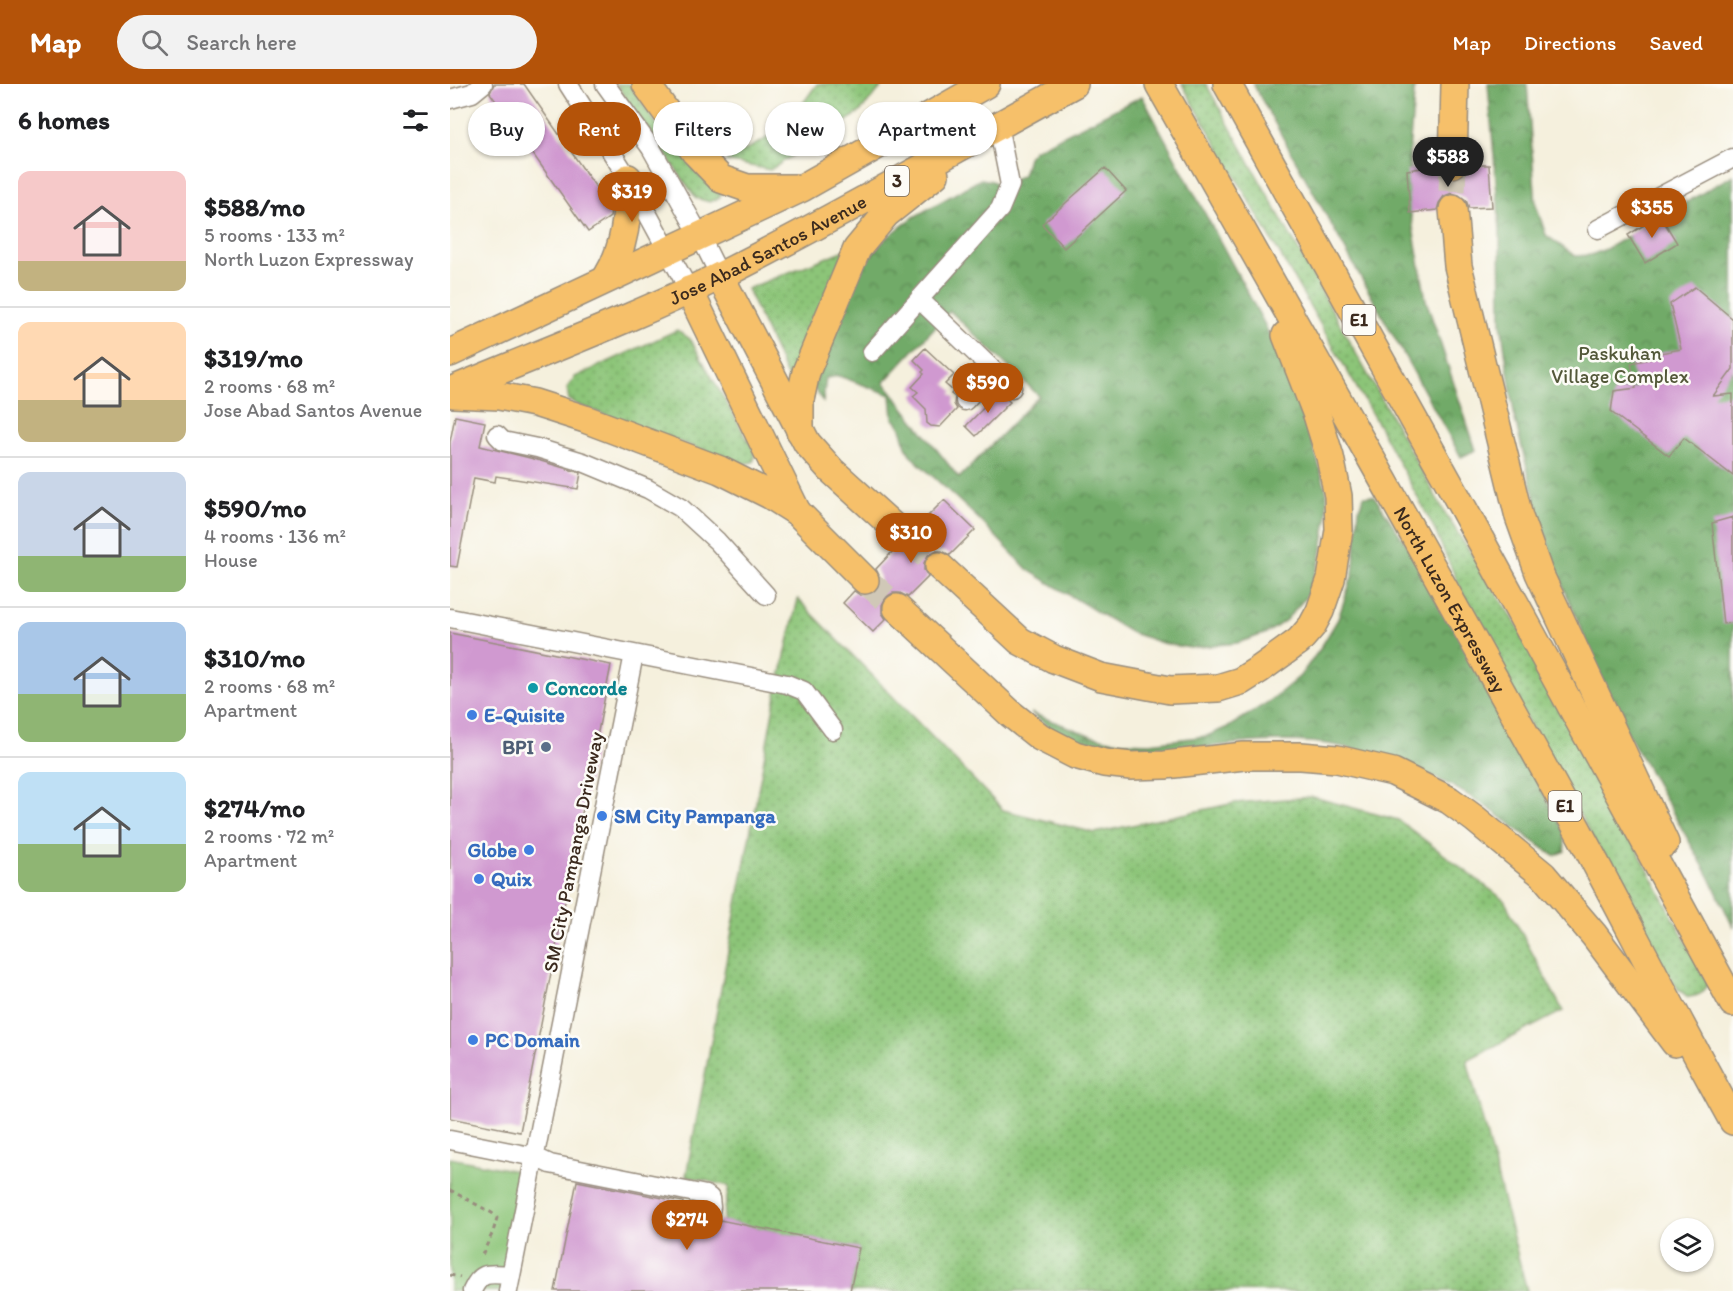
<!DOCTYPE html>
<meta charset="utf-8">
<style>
:root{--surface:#fff;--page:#f2f2f2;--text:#202124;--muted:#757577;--line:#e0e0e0;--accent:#b45309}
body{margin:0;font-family:Itim,sans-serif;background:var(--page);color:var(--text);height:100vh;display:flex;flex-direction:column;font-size:22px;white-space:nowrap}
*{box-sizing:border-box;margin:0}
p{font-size:20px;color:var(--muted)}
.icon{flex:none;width:33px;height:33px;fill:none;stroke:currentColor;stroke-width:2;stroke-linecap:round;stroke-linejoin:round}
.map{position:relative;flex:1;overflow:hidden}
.sheet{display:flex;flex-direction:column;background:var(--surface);width:450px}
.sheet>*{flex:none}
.banner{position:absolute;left:18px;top:18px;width:570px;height:54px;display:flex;gap:12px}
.tools{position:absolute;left:1210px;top:1134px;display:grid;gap:12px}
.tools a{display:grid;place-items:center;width:54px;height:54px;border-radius:50%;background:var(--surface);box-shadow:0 2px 4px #0004;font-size:30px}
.price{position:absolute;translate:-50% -51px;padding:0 14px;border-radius:21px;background:var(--accent);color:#fff;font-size:20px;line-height:39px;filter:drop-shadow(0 2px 3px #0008)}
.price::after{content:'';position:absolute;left:50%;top:36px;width:18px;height:14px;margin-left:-9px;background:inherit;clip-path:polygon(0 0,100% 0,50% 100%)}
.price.active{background:#222;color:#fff}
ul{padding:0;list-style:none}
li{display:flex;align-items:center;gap:18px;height:150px;padding:0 18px}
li+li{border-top:2px solid var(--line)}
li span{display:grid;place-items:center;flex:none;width:168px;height:120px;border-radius:12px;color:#555}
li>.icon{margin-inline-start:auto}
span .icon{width:72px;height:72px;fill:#fffc;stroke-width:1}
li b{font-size:26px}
h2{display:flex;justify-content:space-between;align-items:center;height:72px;padding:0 18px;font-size:26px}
.tag{padding:0 21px;border-radius:27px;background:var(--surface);box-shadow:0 2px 4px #0004;font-size:21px;line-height:54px}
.tag.active{background:var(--accent);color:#fff}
header{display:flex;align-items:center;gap:36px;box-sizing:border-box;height:84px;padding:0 30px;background:var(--accent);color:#fff}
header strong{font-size:28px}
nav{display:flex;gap:33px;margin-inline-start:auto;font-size:21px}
.search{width:420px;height:54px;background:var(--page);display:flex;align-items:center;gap:15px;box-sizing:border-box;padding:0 21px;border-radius:33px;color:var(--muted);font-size:22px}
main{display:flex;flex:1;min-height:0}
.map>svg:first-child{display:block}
.grass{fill:url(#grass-dots);stroke:#64784b;stroke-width:1.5}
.forest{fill:url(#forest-crowns);stroke:#566a43;stroke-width:1.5;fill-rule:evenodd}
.green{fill:#8cc578;stroke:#64784b;stroke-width:1.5}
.building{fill:#d099d0}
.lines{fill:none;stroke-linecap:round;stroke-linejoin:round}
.highway-tunnel{stroke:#d0c8b7;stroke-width:27;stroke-dasharray:27 14;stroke-linecap:butt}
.minor-casing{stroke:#988d7e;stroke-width:21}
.highway-casing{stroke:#988d7e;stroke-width:30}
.path{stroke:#988d7e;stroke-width:3;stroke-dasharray:4.5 4.5;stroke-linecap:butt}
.minor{stroke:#fff;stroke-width:18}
.highway{stroke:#f6c06b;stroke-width:27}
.culture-dot{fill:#0f9aa8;stroke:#fdfcf7;stroke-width:2}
.shop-dot{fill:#3f7fe0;stroke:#fdfcf7;stroke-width:2}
.service-dot{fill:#5c6f8a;stroke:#fdfcf7;stroke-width:2}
.labels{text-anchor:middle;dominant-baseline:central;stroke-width:5;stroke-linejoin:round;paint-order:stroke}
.shield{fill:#fdfcf7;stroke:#75695f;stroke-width:1.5}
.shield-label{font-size:18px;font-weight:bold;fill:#3b2a1e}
.street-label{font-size:20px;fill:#3b2a1e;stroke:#fdfcf7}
.park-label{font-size:20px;fill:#535839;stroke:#fdfcf7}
.culture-label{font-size:20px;font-weight:bold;fill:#0d838f;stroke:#fdfcf7;text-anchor:start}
.shop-label{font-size:20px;font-weight:bold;fill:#366cbe;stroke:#fdfcf7;text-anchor:start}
.service-label{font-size:20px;font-weight:bold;fill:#4e5e75;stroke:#fdfcf7;text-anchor:end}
</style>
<header>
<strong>Map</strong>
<div class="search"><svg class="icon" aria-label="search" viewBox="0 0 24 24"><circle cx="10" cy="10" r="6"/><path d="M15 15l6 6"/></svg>Search here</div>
<nav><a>Map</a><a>Directions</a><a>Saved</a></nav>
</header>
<main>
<section class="sheet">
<h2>6 homes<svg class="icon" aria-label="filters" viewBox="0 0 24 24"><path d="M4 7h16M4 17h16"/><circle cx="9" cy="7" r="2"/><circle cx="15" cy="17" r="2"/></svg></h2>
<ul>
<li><span style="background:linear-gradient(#f6c9c9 75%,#c2b280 0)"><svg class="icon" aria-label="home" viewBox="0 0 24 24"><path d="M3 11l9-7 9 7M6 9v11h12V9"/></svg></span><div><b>$588/mo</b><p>5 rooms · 133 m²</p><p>North Luzon Expressway</p></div></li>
<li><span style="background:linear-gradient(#ffd9b3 65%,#c2b280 0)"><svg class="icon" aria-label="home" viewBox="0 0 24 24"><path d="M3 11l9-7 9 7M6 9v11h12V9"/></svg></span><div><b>$319/mo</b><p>2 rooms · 68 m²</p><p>Jose Abad Santos Avenue</p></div></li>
<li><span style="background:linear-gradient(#c9d6e8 70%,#8fb573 0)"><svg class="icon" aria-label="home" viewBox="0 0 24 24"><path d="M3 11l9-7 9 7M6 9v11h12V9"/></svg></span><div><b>$590/mo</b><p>4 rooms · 136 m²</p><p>House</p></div></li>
<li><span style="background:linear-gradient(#a9c7e8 60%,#8fb573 0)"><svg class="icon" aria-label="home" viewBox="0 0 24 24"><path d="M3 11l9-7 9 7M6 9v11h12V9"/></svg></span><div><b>$310/mo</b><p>2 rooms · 68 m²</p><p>Apartment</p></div></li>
<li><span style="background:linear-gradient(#bfe0f5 60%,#8fb573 0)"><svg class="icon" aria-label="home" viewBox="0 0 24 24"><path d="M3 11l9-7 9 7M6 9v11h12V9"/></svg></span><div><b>$274/mo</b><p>2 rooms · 72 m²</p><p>Apartment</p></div></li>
</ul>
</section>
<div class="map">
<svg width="1283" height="1207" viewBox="0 0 1283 1207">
<defs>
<pattern id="grass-dots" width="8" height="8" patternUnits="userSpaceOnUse" patternTransform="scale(1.5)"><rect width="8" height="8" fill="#8cc578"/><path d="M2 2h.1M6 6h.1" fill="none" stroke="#74a062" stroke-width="1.8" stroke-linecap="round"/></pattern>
<pattern id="forest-crowns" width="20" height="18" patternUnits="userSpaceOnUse" patternTransform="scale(1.5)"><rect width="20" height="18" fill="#71aa68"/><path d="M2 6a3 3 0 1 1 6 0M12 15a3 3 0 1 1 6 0" fill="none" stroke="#5e8b55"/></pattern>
</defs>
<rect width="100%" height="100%" fill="#fdfcf7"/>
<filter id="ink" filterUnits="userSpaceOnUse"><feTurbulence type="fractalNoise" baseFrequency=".0167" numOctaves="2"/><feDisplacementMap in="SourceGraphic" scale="12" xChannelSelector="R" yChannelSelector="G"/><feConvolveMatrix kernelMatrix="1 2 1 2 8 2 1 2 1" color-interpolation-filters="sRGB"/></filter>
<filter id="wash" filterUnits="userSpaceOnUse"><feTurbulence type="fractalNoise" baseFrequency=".008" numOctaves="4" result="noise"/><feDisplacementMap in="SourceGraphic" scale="24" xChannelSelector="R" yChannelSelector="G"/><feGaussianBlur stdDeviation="1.35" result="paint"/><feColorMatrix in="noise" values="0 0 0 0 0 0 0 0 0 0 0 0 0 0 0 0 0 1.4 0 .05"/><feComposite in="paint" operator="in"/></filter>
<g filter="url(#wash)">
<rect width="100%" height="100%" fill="#f5f0dd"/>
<path class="grass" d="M166,0H179L211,47L223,52L272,108L269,114L260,118L246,114Z
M367,0H434L409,29L320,86L276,77L335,44Z
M732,0H756L995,429L1074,552L1258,899C1254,909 1250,912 1238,913L1228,905L1216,886L1034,558L982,440L930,344Z
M395,166L340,299L297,205Z
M227,246L240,255L304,367L305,373L303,378L291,380L128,321L119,316L117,304L125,293Z
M348,515L553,726L645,749L785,719L863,713L948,736L1054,816L1113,927L1017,976L1077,1207H400L408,1164L273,1137L279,1102L236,1092L326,611Z"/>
<path class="forest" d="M803,0H965L959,68L961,132L976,216L1026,366L1011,373Z
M1038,0H1077L1086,121L1096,151L1125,172L1141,171L1156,165L1283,91V843L1260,794L1165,627L1106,485L1086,420L1065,336L1051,239L1050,146Z
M692,12L815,241L853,327L877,409V436L870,477L856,513L836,536L817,549L787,559L740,564L712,559L680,548L578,486L531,437L463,374C450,360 458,347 443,334L441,311L389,292L376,294L373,318L363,303L413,179L436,154L464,133L531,95L542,97L551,102L573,91L578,73L584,66ZM500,227L589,312L509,394L434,298Z
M914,412H924L973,485L1114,748L1115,767L1105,772C1081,757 1059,738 1035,722C994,693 933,670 884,661C833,652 780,660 729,666C700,669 668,676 639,666C618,658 598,643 581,629L642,652L670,658L700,659L757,652L780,642L820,617L850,592L870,565L888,535L903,490L909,425Z"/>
<path class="green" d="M0,1074L77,1089L52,1207H0Z"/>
<g id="blocks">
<path class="building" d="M44,0H74L161,125L160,133L138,148L40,9Z
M1019,81H1039L1042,123L1019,124L1016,116L1009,111L1002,109L994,112L989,119L987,126L960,129L957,86L988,82L990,88L994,93L1003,96L1010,94L1016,89Z
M655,84L676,107L614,164L592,140Z
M1210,131L1227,159L1195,179L1178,151Z
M1245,203L1283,235V285L1263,312L1283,310V392L1234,354L1219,372L1161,328L1164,307L1186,304L1181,279L1205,274V270L1231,265L1220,220Z
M475,264L504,291L495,300L503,307L501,310L505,313L504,320L507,325L490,343L481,342L477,339L476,325L463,312L468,308L462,303L474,290L472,288L474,286L464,276Z
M549,308L560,318L526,352L516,342Z
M5,332L35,338L30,362L84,375L131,389L128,405L46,392L45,398L24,394L7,483L0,482V358Z
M494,416L525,446L500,471L492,467H485L478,471L474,479V486L478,493L458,513L450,509H443L436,513L432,521V529L436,535L423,548L393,519L404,507L410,511H418L426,507L430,501V493L426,485L445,465L453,469H461L467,465L471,457V450L467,443Z
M1283,433V539L1273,540L1262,439Z
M0,549L161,581L70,1048L0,1034Z
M127,1097L233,1118L231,1129L248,1132L249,1138L256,1145L263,1144L270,1136L409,1164L400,1207H105Z"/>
</g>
</g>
<g filter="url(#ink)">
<use href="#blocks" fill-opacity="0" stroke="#988d7e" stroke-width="1.5"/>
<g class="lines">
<path class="highway-tunnel" d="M1003,80L1002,107L1003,125
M456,454L489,482
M415,496L447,524"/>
<defs>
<path id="minor" d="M118,0L178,94L239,206
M155,0L201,64L250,152L270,192
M0,15L22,9L33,0
M1148,145L1283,74
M469,215L562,304
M422,268L550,125L560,101L548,41
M515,317L543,286
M47,351L53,357L87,364L133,378L198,405L231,424L267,457L316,511
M0,534L337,600L354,607L383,646
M0,1056L85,1073L100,1080L256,1111L260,1114L261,1123L259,1134
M22,1207C31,1186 40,1190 60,1191
M58,1207L184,570"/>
<g id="highway">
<path d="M196,0L245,68L271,95L297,104H345"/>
<path id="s1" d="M709,0C848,245 988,490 1123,737C1177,837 1228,938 1283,1037"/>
<path d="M777,0L1013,424L1283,919"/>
<path d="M1003,80L1005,0"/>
<path d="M1003,125L1008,182L1069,433L1089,489L1215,759"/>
<path d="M270,192L357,359L381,386L456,454"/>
<path d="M156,195C176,163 178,130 178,94"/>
<path d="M239,206L347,428"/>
<path d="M0,269L352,104L536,0"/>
<path id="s2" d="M0,307C91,269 184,234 272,191C391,131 507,64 624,0"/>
<path d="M3,310L49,312L85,319L135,335L270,386L320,411L347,428L415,496"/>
<path d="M350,347V316L356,288L407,165L436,130L485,91"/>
<path d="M489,482L570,557L604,575L651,593L720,606L768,604L791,597L810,585L849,557L862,542L870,527L881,495L889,446L888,412L880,373L867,331L836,251"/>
<path d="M447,524L561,630L590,653L625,671L654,679L681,682L715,681L794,672H851L887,675L943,688L999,716L1025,735L1093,791L1144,851L1225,959"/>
</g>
</defs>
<use href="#minor" class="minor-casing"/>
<use href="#highway" class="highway-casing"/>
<path class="path" d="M0,1106L42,1129L47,1134L43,1148L31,1173
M0,1191L10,1193"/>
<use href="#minor" class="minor"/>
<use href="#highway" class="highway"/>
</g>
</g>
<circle class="culture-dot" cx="83" cy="604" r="6"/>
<g class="shop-dot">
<circle cx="22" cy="631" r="6"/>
<circle cx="152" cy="732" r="6"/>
<circle cx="79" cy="766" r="6"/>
<circle cx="29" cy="795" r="6"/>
<circle cx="23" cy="956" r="6"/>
</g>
<circle class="service-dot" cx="96" cy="663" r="6"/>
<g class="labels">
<g class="shield">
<rect x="435" y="82" width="24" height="30" rx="4.5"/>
<rect x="892.5" y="221" width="33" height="30" rx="4.5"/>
<rect x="1098.5" y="707" width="33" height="30" rx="4.5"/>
</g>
<g class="shield-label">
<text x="447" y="97">3</text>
<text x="909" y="236">E1</text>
<text x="1115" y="722">E1</text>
</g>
<g class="street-label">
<text stroke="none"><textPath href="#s2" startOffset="348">Jose Abad Santos Avenue</textPath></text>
<text stroke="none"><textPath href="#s1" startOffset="592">North Luzon Expressway</textPath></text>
<text transform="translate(123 768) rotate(-79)">SM City Pampanga Driveway</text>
</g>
<g class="park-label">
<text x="1170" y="269">Paskuhan<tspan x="1170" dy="23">Village Complex</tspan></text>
</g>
<g class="culture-label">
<text x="95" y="604">Concorde</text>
</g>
<g class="shop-label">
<text x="34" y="631">E-Quisite</text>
<text x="164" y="732">SM City Pampanga</text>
<text x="67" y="766" text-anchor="end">Globe</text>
<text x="41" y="795">Quix</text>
<text x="35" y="956">PC Domain</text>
</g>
<g class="service-label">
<text x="84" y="663">BPI</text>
</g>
</g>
</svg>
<div class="tools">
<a><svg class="icon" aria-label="layers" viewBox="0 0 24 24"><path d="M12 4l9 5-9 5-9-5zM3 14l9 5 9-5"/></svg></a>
</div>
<b class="price active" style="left:998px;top:104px">$588</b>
<b class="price" style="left:182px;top:139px">$319</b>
<b class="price" style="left:1202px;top:155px">$355</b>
<b class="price" style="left:538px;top:330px">$590</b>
<b class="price" style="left:461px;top:480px">$310</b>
<b class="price" style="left:237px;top:1167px">$274</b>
<div class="banner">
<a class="tag">Buy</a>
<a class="tag active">Rent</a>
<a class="tag">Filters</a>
<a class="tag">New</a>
<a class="tag">Apartment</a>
</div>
</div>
</main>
